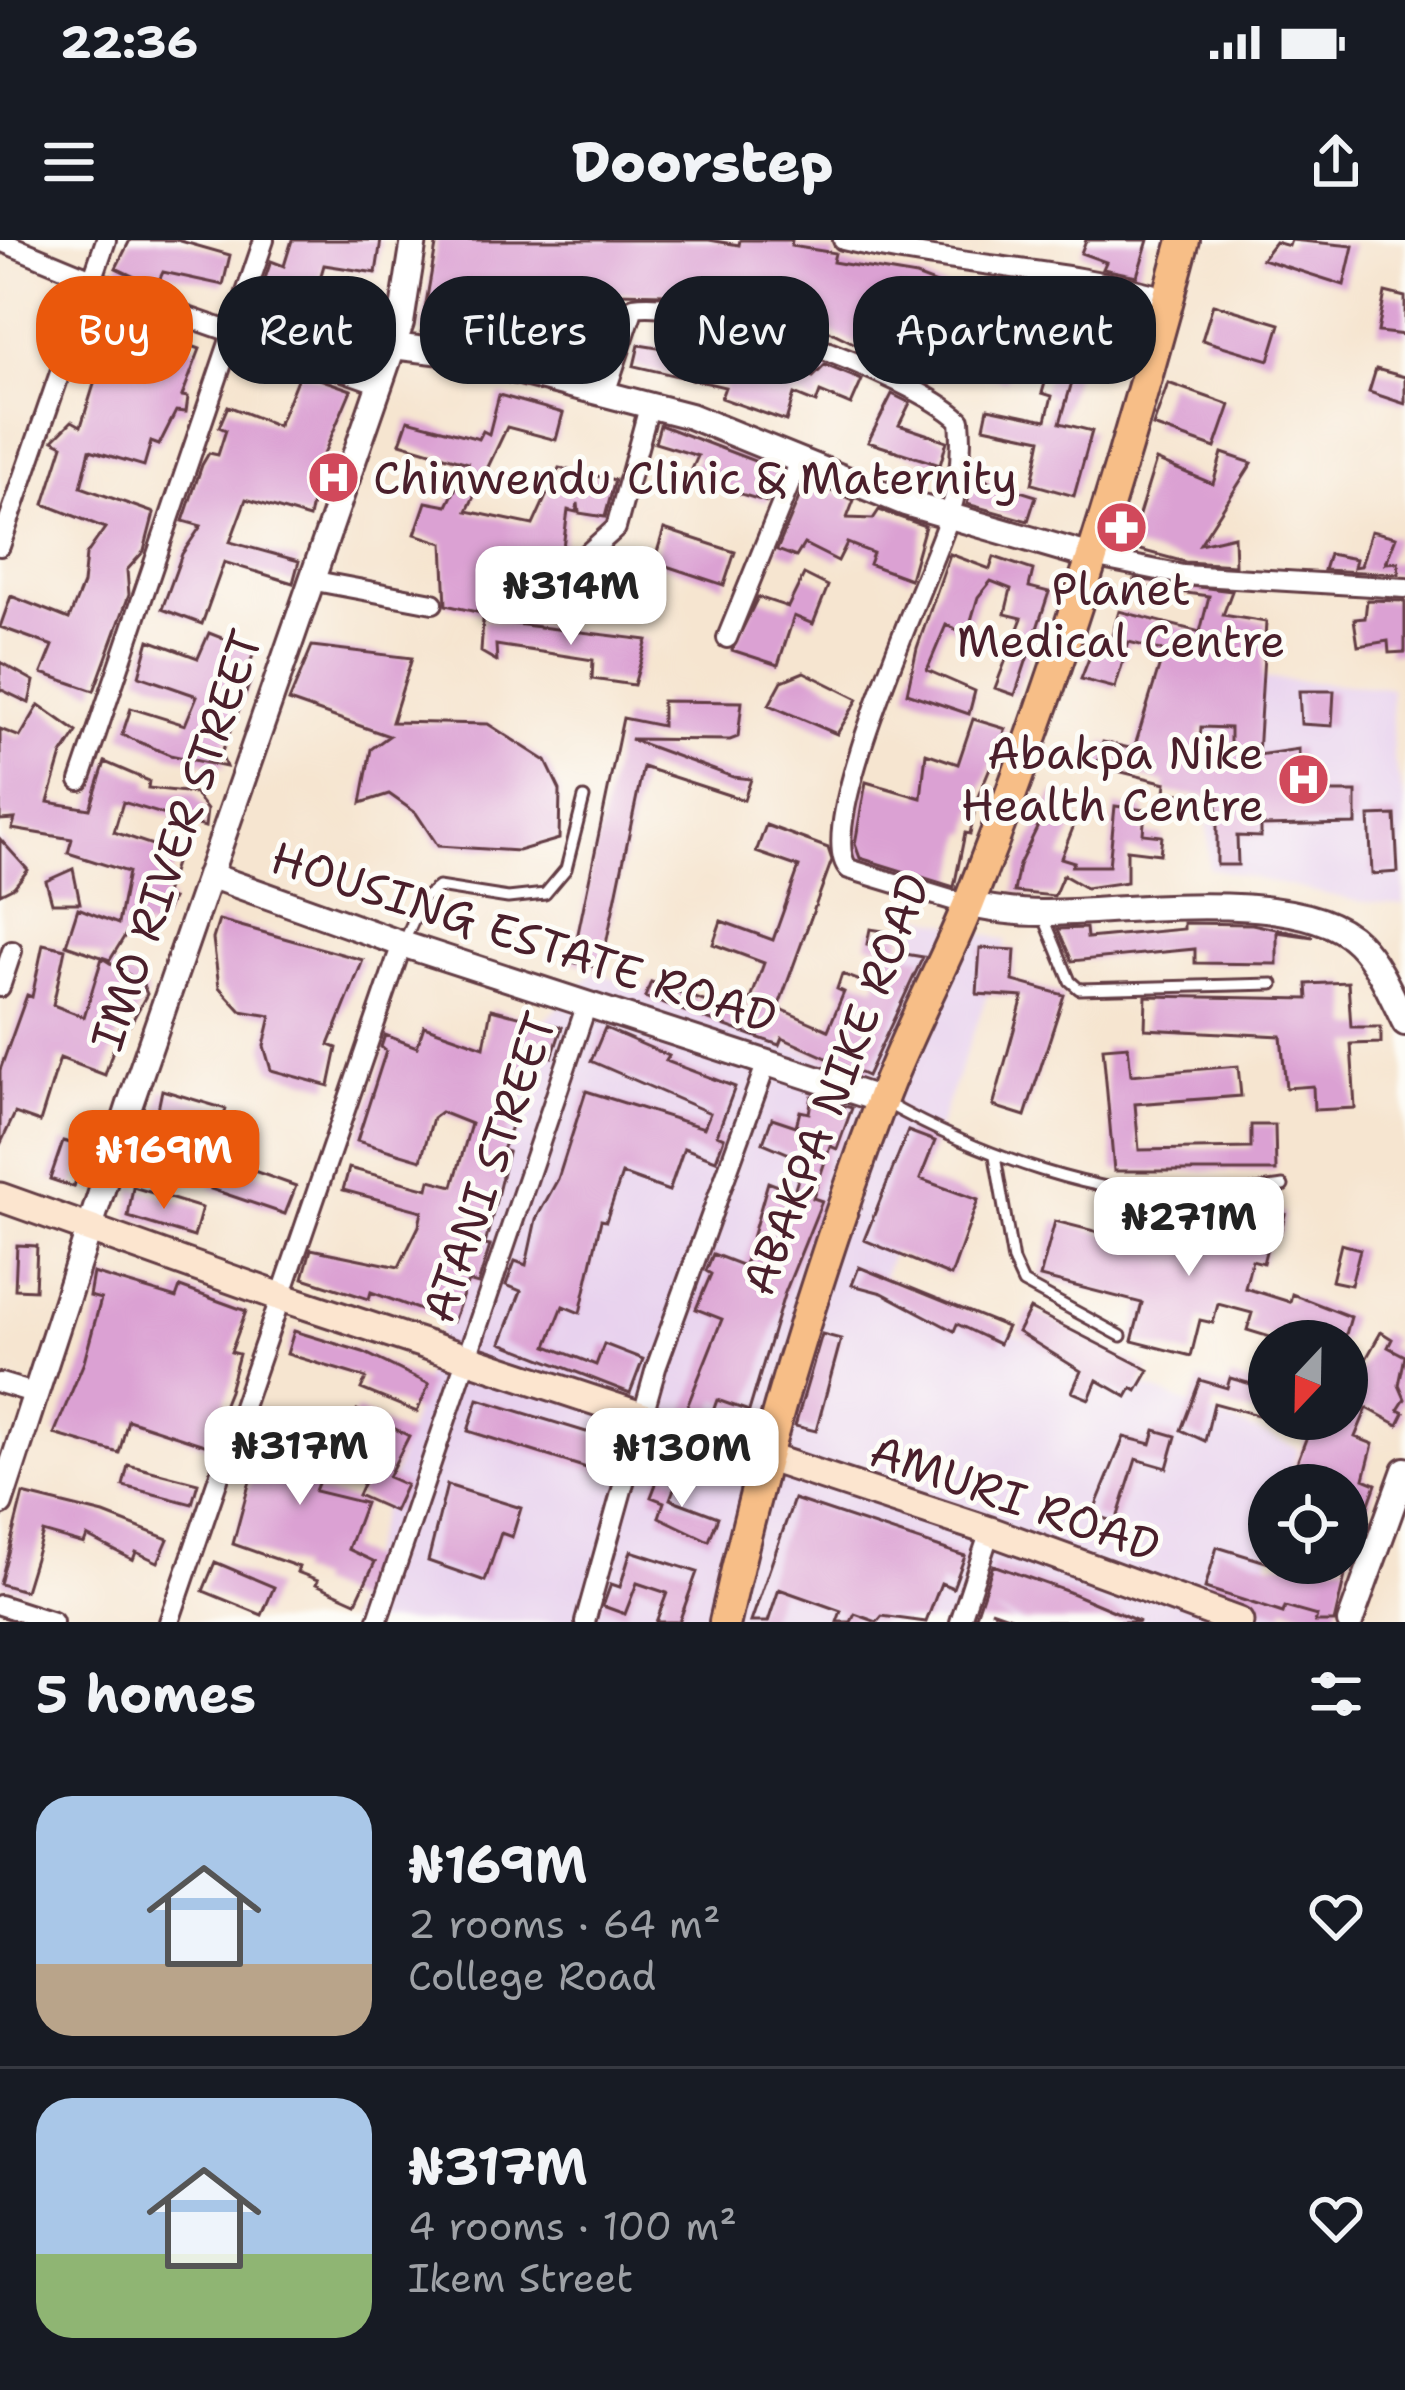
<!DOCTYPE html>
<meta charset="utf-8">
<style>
:root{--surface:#171b24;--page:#242831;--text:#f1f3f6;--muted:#9ea1a6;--line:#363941;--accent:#ea580c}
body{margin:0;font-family:"Shantell Sans",sans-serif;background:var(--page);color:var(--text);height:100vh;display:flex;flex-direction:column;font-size:45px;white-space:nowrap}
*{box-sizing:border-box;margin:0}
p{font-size:39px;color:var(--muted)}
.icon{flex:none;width:66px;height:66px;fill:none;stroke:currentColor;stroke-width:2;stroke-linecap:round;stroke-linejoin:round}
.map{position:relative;height:1382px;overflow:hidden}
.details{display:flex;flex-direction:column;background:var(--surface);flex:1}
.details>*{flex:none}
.hud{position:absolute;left:36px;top:36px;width:1335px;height:108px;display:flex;gap:24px}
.needle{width:78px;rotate:202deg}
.controls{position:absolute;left:1248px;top:1080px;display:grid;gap:24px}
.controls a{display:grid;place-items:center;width:120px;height:120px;border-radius:50%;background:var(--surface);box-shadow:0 3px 9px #0004;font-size:60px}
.price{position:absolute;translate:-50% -102px;padding:0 27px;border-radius:24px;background:#fff;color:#222;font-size:39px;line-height:78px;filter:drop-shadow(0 3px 6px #0008)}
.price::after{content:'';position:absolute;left:50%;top:72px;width:36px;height:27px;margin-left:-18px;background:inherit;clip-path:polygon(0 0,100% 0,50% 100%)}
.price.selected{background:var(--accent);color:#fff}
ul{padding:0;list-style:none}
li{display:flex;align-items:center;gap:36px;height:300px;padding:0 36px}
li+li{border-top:3px solid var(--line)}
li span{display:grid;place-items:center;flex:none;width:336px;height:240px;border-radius:36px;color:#555}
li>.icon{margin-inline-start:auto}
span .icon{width:144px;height:144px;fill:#fffc;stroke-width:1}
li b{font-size:51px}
h2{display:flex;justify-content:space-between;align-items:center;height:144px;padding:0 36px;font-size:51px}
.pill{padding:0 42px;border-radius:48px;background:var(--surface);box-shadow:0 3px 9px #0004;font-size:42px;line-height:108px}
.pill.selected{background:var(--accent);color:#fff}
.status{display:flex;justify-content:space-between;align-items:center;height:84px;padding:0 60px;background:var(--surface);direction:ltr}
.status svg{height:33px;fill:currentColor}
header{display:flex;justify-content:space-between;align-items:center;height:156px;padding:0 36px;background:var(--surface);font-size:54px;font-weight:800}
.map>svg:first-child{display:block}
.built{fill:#e8d2ee}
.building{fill:#dba1d3;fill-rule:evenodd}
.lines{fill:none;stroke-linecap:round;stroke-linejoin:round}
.service-casing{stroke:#643d44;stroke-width:15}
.minor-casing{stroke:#643d44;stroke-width:24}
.tertiary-casing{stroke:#643d44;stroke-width:30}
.secondary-casing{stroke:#643d44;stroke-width:33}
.primary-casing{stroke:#643d44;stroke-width:36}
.service{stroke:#fff;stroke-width:9}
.minor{stroke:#fff;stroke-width:18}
.tertiary{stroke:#fff;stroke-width:24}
.secondary{stroke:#fce5cf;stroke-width:27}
.primary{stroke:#f7be87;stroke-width:30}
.labels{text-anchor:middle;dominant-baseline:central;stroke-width:10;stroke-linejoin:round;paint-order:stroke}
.poi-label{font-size:45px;fill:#4a1f2b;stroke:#fdfcf7;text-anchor:start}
.street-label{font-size:45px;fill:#4a1f2b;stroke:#fdfcf7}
</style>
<div class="status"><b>22:36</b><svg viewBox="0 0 49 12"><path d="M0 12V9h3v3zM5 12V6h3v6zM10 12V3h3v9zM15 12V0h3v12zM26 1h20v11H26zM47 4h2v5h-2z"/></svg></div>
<header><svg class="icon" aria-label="menu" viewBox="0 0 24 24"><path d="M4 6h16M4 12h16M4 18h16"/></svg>Doorstep<svg class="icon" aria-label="share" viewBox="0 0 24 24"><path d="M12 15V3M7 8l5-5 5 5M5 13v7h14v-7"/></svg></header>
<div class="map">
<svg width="1405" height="1382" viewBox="0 0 1405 1382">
<rect width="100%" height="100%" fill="#fdfcf7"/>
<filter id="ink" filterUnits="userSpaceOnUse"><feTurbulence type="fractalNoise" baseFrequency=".00833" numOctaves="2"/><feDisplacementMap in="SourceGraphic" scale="24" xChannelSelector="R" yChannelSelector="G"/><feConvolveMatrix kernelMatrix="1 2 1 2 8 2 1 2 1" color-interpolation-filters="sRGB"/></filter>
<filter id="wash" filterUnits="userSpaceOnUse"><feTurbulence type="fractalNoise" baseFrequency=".004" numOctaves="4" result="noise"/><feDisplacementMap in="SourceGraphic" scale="48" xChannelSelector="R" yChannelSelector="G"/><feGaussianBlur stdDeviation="2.7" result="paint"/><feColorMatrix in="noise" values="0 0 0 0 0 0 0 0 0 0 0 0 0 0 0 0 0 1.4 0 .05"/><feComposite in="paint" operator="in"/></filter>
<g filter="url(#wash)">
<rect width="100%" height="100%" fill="#f6e5d0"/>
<path class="built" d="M1203,434L1391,448L1393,517L1405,562L1404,665L1356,661L1209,628Z
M921,676L1007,701L882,1041L1298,1208L1288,1245H1269V1320L1257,1364L1310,1382H347L535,790L595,731L858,831Z"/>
<g id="blocks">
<path class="building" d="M130,0H177L230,15L223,45L163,32L156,47L116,28Z
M292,0H381L376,33L324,25L316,52L380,63L374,94L320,85L258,59L271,21L284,26Z
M437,0H709L739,5L740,0H792L791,6L835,13L833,22L916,36L958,52L949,76L893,55L872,112L829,91L749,69L667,54L615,53L601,122L558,114L557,119L421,92Z
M1086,0H1148L1137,36L1103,29L1106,22L1081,13Z
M1291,0L1353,6L1344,45L1262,19L1275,2L1289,6Z
M992,45L1015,53L1003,87L1023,94L1005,141L963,124Z
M1385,52L1405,57V95L1378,92Z
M1213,64L1280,84L1269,120L1202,100Z
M1072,67L1095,74L1090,90L1124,103L1115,129L1084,118L1074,135L1060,183L1092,191L1074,256L1032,244L1041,199L984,187L988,168L1046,180L1052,156L1042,153L1050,126L1045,124L1055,100L1060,102Z
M94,75L160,84L179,91L175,100L200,109L182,156L188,157L186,172L176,171L159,205L151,202L144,226L90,210L81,247L154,273L144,311L127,330L129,355L94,451L42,433L53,406L0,387L11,356L69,379L83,344L86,315L105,288L44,264L63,205L53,200L72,181L81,186L106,106L90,104Z
M639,105L733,120L735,110L813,137L825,125L862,140L851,165L820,152L816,163L794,154L786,181L721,158L725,147L634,126Z
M1376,129L1405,137V164L1369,152Z
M300,132L351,150L320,223L309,278L246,259L230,302L299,321L293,343L224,322L202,384L162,369L182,314L201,286L183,281L202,225L209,213L218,215L226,190L219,187L228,166L278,186Z
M1168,143L1230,165L1215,208L1153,186Z
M892,154L910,163L899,185L947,201L940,225L868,202Z
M499,155L563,173L556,200L507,187L467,271L533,285L559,228L615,240L605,277L579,273L578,263L576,272L568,270L556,359L488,355L485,374L446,365L443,303L415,294L426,262L447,266L468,223L400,203L408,180L479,199L483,191L489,194Z
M660,185L778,230L767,262L688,238L698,216L655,203Z
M1222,213L1252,223L1200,304L1234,296L1235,325L1185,322L1129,307L1156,220L1213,244Z
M975,237L1036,256L1028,281L967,264Z
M806,241L854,260L847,278L873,279L879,270L925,286L910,339L869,324L873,313L847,303L838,321L804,304L796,317L777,310Z
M664,289L735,312L724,345L654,322Z
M1371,291L1396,297L1386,323L1398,322L1399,334L1324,330L1329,314L1356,319L1354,327L1361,326Z
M950,314L990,329L994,317L1033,330L1029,347L1049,352L1015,455L995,448L1022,378L1005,374L1011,349L991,341L978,357L967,394L946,385L927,430L975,451L969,474L907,453L917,408Z
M648,327L649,355L584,358L582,336L589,330Z
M804,334L828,346L813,384L794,376L778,425L732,410L758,357L788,367Z
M1135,339L1232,351L1223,375L1266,382L1258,515L1299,509V538L1311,539L1313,552H1356V584L1261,586V597L1237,596L1238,625H1217V558L1165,552L1166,543L1097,526L1103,502L1134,509L1164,411L1129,402L1115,448L1081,439L1097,398L1110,403L1119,371L1200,392L1209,356L1134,346ZM1201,487L1230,488V514L1199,513Z
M1367,360L1405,361V412L1389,413L1388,401L1358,406L1354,379L1365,378Z
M483,380L647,400L634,445L592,439L593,420L496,405L497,421L481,412Z
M209,393L255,411L243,438L251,440L221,514L226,527L170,515L122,495L131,468L185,485L197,456L139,436L149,400L198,418Z
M312,406L412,418L392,482L488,484L546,521L560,550L559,599L518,611L438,606L416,573L389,554L361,563L371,509L389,496L289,461Z
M0,422L34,441L29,463L0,449Z
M804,432L858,459L837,494L769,465L782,441Z
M1299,451H1334L1332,486L1301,484Z
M662,461L742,462L738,497L730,500L630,499L733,537L751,539L744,560L643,527L601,728L572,722L623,478L662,486Z
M39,465L77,492L62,515L48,562L90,569L105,522L149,541L148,548L194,553L207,570L205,587L123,562L114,592L167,610L180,608L164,657L172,659L156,692L132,684L110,720L66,705L78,668L118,684L128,632L68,613L72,599L12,589L15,579L0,580V489L20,497Z
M973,479L1006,489L977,559L970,594L965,593L954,647L860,618L855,604L866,542L921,558L926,513L958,524Z
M1054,553L1082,565L1061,618L1074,622L1072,626H1109L1115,566L1145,570L1143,594L1162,596L1160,614L1127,610V642L1086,648L1063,635L1054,656L1014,652L1019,625Z
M1395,575L1398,632L1372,634L1369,576Z
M766,585L828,608L832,620L778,768L828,790L844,752L837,749L842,734L876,747L883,707L867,704L870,689L902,694L899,713L923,717L867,836L782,798L779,805L645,757L651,742L745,776L764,723L713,704L721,681L773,700L799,627L756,612Z
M0,599L28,630L14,647L0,654Z
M73,629L80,663H52L46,641Z
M219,680L363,720L329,805L337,808L329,846L271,830L264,806L271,776L241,771L219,747L213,699Z
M1184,683L1252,684L1313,697L1277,692V724L1195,723V709L1072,721L1058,689L1086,688L1087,698L1184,689Z
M43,704L65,709L53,765L84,777L102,718L142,743L147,754L130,785L122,782L105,835L60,818L40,882L15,873L0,905V830L27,755L32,757Z
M980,708L1015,710L1013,741L1064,755L1025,876L993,866L1023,757L977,754Z
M1348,742L1351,787H1381V803L1351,804L1355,868L1314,870L1313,846L1286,848L1281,796L1145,789L1146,756L1308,759L1307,744Z
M491,769L562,787L552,817L539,812L502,910L508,912L485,1005L490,1006L478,1044L468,1041L453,1082L371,1052L369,1059L303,1038L311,1009L399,1027L419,986L422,971L343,950L349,928L428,949L430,940L453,946L471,884L441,872L433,878L421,920L357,901L386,811L381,807L385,795L417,807L424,786L484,807Z
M605,788L669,816L666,821L735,847L717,895L724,898L716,920L684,908L669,951L622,934L606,981L601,980L580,1073L563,1066L547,1106L596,1125L604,1104L643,1119L630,1153L501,1103L521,1051L506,1045L515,1021L526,1025L536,979L558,939L586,851L704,888L710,873L591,821Z
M1128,806L1131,835L1238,826L1241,856L1135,864L1139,910L1251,908V885H1275L1276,931H1114L1103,808Z
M162,850L226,869L212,916L296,946L285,974L211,949L213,943L147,923Z
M812,856L852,868L837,909L830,906L813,958L822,961L784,1055L749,1171L717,1160L710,1180L685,1172L722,1079L696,1069L711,1034L706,1031L713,1014L744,1026L768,942L794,952L804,920L763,903L772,878L796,886L800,871L809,873Z
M908,891L935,901L920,939L978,960L951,1036L864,1000Z
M63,901L85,907L74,947L50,939Z
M133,947L202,968L194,997L128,977Z
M1236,962L1285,974L1280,994L1271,992L1263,1023L1252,1020L1245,1048L1290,1062L1292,1054L1351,1077L1344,1101H1283L1247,1090L1252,1073L1218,1064L1213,1083L1200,1080L1191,1116L1132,1101L1142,1063L1040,1037L1055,981L1161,1008L1169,974L1229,989Z
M1341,1004L1360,1009L1351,1045L1332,1041Z
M17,1005L37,1006L35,1050L15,1049Z
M859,1027L1007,1087L999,1104L957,1084L954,1091L882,1053L852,1045Z
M93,1033L176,1058L180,1047L246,1071L231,1112L239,1114L229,1151L207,1206L128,1180L119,1213L54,1194L84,1122L101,1059L89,1056Z
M1030,1069L1149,1130L1137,1151L1132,1148L1127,1157L1097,1140L1089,1159L1072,1152L1081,1131L1018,1092Z
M294,1091L363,1112L429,1144L417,1172L361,1149L366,1138L287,1114Z
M1381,1092L1392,1099L1388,1107L1405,1116L1399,1145L1405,1159L1398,1170L1404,1173L1398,1185L1367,1168L1355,1197L1373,1204L1364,1239L1376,1244L1348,1322L1347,1245L1290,1241L1309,1191L1281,1179H1347L1356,1157L1347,1153Z
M822,1094L841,1099L816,1191L795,1186Z
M1230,1138L1269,1149V1178L1214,1163L1205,1201L1181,1190L1200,1140L1227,1148Z
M478,1159L616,1201L606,1234L468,1191Z
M262,1170L336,1197L315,1251L365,1263L348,1309L375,1322L356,1362L316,1344L318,1340L297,1332L299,1327L233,1304L258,1211L248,1207Z
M357,1170L409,1196L388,1237L406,1245L394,1271L358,1255L378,1212L344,1195Z
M1155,1190L1176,1196L1167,1228L1136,1219L1116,1282L1092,1275L1124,1197L1151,1204Z
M128,1225L198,1243L192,1264L123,1246Z
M661,1231L678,1238L670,1259L718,1277L709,1301L659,1277L664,1262L651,1257Z
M447,1245L521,1268L512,1297L501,1293L485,1341L428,1321Z
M23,1254L104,1274L168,1299L158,1322L136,1312L133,1320L87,1296L84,1304L43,1292L25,1351L0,1344Z
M794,1259L965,1316L953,1348L941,1343L926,1382L882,1376L877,1382L855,1374L851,1382H837L841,1371L779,1349L768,1382H751Z
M1217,1307L1269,1323H1348L1334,1382H1315L1317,1376L1285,1367L1283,1373L1205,1348Z
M631,1311L697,1332L679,1382H656L667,1353L637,1343L625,1374L603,1366L611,1344L620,1347Z
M215,1322L274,1347L262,1375L203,1351Z
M993,1325L1069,1352L1140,1382H1025L991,1370L1014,1382H974Z"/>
</g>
</g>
<g filter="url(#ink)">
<use href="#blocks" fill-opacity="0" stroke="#643d44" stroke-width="3"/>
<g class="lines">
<defs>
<path id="service" d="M1044,678L1070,741L1079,749L1273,744
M403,704L423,659L438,647L508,658L545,654L566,629L584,558
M886,863C977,914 1104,961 1210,956C1234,955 1259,949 1283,946
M995,916L1013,1021L1023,1043L1121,1096"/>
<path id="minor" d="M843,0C951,26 1062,27 1169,58
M0,1L162,68L380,144
M605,153L634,67C699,57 911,134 960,180C963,214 959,247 948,280C930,335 810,592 849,629L968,665
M0,306L106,0
M1092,317L1183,335L1405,348
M575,325L616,288L649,167
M310,340L433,363
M727,398L799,221
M80,541L264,0
M0,747L12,711
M0,1143L37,1154
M0,1365L53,1382
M169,1382L402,704
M377,1382L587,764
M585,1382L656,1128L767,822
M960,1382L990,1291"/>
<path id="tertiary" d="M392,106L443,112L690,176L905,263L1092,317
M209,635L402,704L881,860
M968,665C992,669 1016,673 1041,673C1119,673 1301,645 1358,703C1379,724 1392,757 1405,783
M0,1263L130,864L401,83L414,0
M1350,1382L1405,1230"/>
<path id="secondary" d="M0,957L284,1058L990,1291L1239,1382"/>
<path id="primary" d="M725,1382C764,1205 817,1032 881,862C906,794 942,730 969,663C1055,447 1125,224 1184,0"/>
</defs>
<use href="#service" class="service-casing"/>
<use href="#minor" class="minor-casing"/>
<use href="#tertiary" class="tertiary-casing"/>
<use href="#secondary" class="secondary-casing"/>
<use href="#primary" class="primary-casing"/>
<use href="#service" class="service"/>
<use href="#minor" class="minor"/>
<use href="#tertiary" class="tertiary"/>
<use href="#secondary" class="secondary"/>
<use href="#primary" class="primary"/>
</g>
</g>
<defs>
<symbol id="hospital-disc" viewBox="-11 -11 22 22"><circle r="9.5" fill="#d1495b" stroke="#fdfcf7"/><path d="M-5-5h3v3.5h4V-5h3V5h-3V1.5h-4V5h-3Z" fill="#fff"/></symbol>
<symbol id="pharmacy-disc" viewBox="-11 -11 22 22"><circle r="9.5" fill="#d1495b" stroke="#fdfcf7"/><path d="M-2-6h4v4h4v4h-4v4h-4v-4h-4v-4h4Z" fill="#fff"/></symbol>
</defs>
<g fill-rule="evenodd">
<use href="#hospital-disc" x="304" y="208" width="59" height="59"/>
<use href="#pharmacy-disc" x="1092" y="258" width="59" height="59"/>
<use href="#hospital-disc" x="1274" y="510" width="59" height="59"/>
</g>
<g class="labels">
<g class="poi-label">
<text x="373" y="238">Chinwendu Clinic &amp; Maternity</text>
<text x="1121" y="349" text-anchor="middle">Planet<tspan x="1121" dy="52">Medical Centre</tspan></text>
<text x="1264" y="513" text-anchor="end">Abakpa Nike<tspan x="1264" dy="52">Health Centre</tspan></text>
</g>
<g class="street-label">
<text transform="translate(176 600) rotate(-71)">IMO RIVER STREET</text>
<text transform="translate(524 697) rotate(18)">HOUSING ESTATE ROAD</text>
<text transform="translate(836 844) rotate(-69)">ABAKPA NIKE ROAD</text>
<text transform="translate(489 927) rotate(-71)">ATANI STREET</text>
<text transform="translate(1015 1258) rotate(19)">AMURI ROAD</text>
</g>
</g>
</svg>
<div class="controls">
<a><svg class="needle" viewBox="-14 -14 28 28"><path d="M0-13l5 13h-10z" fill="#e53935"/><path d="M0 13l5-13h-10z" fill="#9ea1a6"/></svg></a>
<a><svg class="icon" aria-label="locate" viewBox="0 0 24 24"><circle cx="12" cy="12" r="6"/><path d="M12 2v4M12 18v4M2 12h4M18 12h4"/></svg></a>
</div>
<b class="price" style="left:571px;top:408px">₦314M</b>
<b class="price selected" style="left:164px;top:972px">₦169M</b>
<b class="price" style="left:1189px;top:1039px">₦271M</b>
<b class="price" style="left:300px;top:1268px">₦317M</b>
<b class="price" style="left:682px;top:1270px">₦130M</b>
<div class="hud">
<a class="pill selected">Buy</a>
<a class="pill">Rent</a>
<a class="pill">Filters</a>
<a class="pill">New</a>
<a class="pill">Apartment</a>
</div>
</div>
<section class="details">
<h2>5 homes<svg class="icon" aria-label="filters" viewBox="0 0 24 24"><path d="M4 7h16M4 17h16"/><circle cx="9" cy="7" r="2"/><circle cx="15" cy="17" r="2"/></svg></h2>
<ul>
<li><span style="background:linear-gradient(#a9c7e8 70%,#b9a48a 0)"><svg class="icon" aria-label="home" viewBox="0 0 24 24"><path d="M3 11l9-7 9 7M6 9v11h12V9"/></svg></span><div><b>₦169M</b><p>2 rooms · 64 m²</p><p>College Road</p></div><svg class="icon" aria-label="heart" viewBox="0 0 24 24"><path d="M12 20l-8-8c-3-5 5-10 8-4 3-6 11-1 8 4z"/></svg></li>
<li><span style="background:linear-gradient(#a9c7e8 65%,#8fb573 0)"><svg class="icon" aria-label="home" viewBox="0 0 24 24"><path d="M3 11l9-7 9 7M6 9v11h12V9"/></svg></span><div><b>₦317M</b><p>4 rooms · 100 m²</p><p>Ikem Street</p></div><svg class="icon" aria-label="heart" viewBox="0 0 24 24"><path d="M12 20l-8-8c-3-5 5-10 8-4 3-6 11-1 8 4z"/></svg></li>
</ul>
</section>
